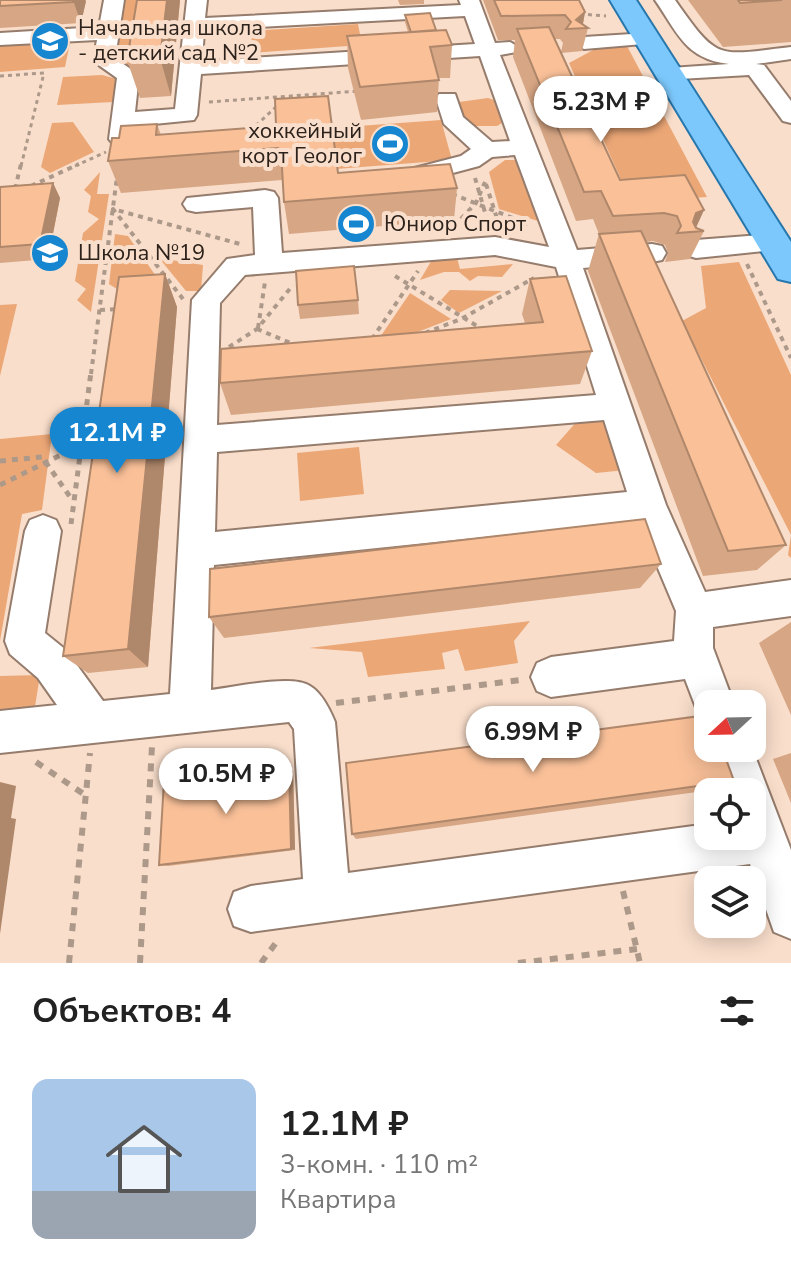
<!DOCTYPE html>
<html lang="ru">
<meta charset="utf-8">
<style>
:root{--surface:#fff;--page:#f2f2f2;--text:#222;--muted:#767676;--accent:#1586cf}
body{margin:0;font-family:"Nunito Sans",sans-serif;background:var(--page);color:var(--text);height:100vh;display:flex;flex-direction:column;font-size:30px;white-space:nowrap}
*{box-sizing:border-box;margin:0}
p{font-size:26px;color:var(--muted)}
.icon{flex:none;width:44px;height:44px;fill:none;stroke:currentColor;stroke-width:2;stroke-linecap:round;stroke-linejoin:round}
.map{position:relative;height:963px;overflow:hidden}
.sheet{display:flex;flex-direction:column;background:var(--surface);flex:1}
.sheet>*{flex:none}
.needle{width:52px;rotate:248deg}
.buttons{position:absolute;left:694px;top:690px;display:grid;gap:16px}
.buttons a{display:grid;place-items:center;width:72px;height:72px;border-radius:16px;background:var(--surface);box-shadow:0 4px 20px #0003;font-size:40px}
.price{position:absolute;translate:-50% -68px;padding:0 18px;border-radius:28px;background:#fff;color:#222;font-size:26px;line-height:52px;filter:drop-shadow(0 2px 4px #0008)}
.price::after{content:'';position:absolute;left:50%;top:48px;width:24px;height:18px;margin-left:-12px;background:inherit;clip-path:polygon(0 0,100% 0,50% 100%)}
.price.selected{background:var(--accent);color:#fff}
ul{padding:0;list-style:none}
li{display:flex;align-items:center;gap:24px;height:200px;padding:0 32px}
li span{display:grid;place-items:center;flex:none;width:224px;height:160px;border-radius:16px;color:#555}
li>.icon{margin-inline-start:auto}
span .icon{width:96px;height:96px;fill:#fffc;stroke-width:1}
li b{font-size:34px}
h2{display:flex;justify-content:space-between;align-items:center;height:96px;padding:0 32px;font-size:34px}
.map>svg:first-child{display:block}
.green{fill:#eca776}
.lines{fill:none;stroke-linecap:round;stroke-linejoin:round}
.minor-casing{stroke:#957c6c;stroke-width:4}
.major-casing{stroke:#2776ac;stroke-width:4}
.path-far3{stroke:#ad998a;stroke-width:3;stroke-dasharray:4 4;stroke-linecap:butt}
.path-far2{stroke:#ad998a;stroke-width:4;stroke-dasharray:5 5;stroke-linecap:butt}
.path-far1{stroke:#ad998a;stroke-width:5;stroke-dasharray:6 6;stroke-linecap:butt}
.path{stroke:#ad998a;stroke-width:6;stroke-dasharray:8 8;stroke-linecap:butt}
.minor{fill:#fff;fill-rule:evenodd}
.major{fill:#7cc8fc;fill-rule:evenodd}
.wall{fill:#d7a684;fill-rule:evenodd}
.shaded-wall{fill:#af876b}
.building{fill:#fac199;stroke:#af876b;stroke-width:2}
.labels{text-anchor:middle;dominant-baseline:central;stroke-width:8;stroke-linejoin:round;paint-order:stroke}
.far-poi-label{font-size:22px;fill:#2c221b;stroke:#f9decb;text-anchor:start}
</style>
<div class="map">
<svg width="791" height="963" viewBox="0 0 791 963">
<rect width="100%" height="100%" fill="#f9decb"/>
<path class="green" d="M123,0H140L130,67L111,57Z
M358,24L362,45L252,53L251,31Z
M71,38L65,67L0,72V42Z
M627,46L707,197L631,202L569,63L595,49Z
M102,75L117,79L113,102L57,105L63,77Z
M488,98L494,100L502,123L497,126H466L459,102Z
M441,120L452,160L336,169L331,128Z
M73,122L94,152L50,173L41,167L52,123Z
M505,160H520L538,221L499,209L489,172Z
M100,172L97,194H109L91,312L77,300L86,289L75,281L83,233L99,219L88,212L91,196L84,190Z
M115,234L128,236L165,289L128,296L109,284Z
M436,253L456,254L460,269L513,264L502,277L478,276L470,281L459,272H444L420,280Z
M159,258L203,265L201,291H186Z
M739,262L791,375V558L788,555L791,535L682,321L706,308L701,266Z
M450,290L502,291L459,313L441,300Z
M410,293L451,319L387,344L374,346Z
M17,304L0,376V305Z
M609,416L626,470L596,473L556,445L579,419Z
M52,434L42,510L22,514L0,641V439Z
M359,447L364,494L300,501L297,453Z
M530,621L514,641L518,663L465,671L458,649L442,653L445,669L368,677L362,652L309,648Z
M40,675L34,713L0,717V676Z"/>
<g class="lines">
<defs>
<path id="minor" d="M104,0H124L115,58L139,75L135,112L175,109L187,0H207L205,18L461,5L459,0H479L495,43L510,42L520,48L517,52L500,55L577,250L652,244L662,246L666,253L662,260L652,262L583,268L666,505L705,592L791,580V616L713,627V648L734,704H708V722L700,718L685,679L551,697L537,691L531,677L537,663L551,657L674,641L676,611L638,521L214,565L211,690C234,687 293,674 310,686C322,693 330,710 335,722L348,873L708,824V836H752V792H726L710,748H752L791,850V939L774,932L750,864L251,932L234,926L228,909L234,892L251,886L303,879L294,729L289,722L0,753V711L57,705L38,678L10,654L5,641L25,531L30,520L43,515L56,520L61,531L45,633L66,650L103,701L170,694L192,300L227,259L255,255L253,207L196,212L187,210L183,204L187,198L265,190L274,192L278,198L282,253L495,237L549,247L515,155L492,157L479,166L408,185L399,182L396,177L399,172L461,156L471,149L444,124L436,99L439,94H455L463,117L492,142L510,141L480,56L201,74L197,115L194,120L134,126L129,144H113L109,139L117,78L93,61L97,40L0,45V33L99,27ZM465,16L475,44L202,61L204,30ZM495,255L556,267L596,395L217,425L220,303L245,275ZM604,420L627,492L215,532L217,452Z
M655,0H675C719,63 717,55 791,47V59L756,64L764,65L791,101V123L783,121L749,75L662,80L659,75L670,68L729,64C685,59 678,33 655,0Z
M648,33L655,35L658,39L655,43L584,49L574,43L584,37Z
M775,234L784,237L788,243L784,249L696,258L686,255L683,249L686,243L696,240Z"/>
<path id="major" d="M610,0H636L791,242V282L778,279Z"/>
</defs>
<use href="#minor" class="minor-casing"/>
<use href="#major" class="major-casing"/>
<path class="path-far3" d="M580,14L606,16
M0,76L44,73L21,166
M209,102L359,91
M250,131L278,105
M75,166L106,152"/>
<path class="path-far2" d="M475,178L489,226
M486,184L500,228
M31,186L79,164
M15,189L21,164
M452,194L528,224
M454,226L476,203L485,182
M747,264L791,358
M395,276L482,329
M183,299L113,209L240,244
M100,310L118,309
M258,328L265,282
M257,329L293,344
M425,333L461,319L534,278
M372,339L418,271
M229,347L257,329L293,285
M91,374L117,177"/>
<path class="path-far1" d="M0,461L42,457L73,501
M0,485L81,445
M71,524L91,372"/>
<path class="path" d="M336,703L521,680
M36,762L85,795
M623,891L640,963
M69,963L90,753
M140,963L152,746
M261,963L278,940
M518,963L637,949"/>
<use href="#minor" class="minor"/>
<use href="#major" class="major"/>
</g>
<path class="wall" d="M0,0H85L86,1L81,23L0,28Z
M137,0H180L171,96L140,98L127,60Z
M398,0H424V4L400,5Z
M483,0H579L585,12L583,25L588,28L582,51L561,53L620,180L704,210L696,227L704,231L690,259L665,262L668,253L665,245L653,241L646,242L786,545L757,570L703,576L588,271L599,234L593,219L576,221L513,57L515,40H498ZM555,39H560L563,43L561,52Z
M688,0H791V42L723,47Z
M405,15L436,30L452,45L450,78H439L437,112L361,120L348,68L347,36L408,32L405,22Z
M157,124L161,135L276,126L338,173L457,188L454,220L289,234L284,202L282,180L121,193L108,161L119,138Z
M53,183L60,198L48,259L0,263V187Z
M165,274L177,307L148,667L88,673L63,656Z
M530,279L592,351L580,384L231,415L220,383L525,323L522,314Z
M358,300L359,314L300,319L298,305Z
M661,564L640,588L224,638L209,617Z
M791,622V715L759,643Z
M791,753V803L773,759Z
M289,767L293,771L295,850L168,866L159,865Z
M734,781L704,791L356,839L352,834Z"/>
<path class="shaded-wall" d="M73,0H85L86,1L81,23Z
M167,0H180L171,96L160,58Z
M585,12L582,28L576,20Z
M53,183L60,198L48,259L40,244Z
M704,210L694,232H687L696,213Z
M165,274L177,307L148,667L128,649Z
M289,767L293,771L295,850L291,849Z
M0,782L16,786L11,818L16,819L0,934Z"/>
<path class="building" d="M0,0H73V2L0,6Z
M137,0H167L160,58L127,60Z
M494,0H579L585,12L576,20L588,28L566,29L571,22L565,15L501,16Z
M738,0H782L740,3Z
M430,13L436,30L411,32L405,15Z
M549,27L620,180L685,175L704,210L696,213L693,222L696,228L704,231L677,233L681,226L677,216L664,213L613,216L601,191L584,192L517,29Z
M446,30L452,45L430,47L439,80L360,87L347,36Z
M328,96L338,173L450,164L457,188L284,202L281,151L278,148L108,161L112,138H119L121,126L157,124L156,135L276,126L275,99Z
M53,183L40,244L0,247V187Z
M641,231L786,545L728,551L599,234Z
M354,266L358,300L298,305L296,271Z
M165,274L128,649L63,656L119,277Z
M566,276L592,351L220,383L221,349L543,322L530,279Z
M645,519L661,564L209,617L210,569Z
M708,715V748H722L734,781L352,834L346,763Z
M289,767L291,849L159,865L164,781Z"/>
<defs>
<symbol id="school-disc" viewBox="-11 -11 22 22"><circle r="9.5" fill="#1586cf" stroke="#f9decb"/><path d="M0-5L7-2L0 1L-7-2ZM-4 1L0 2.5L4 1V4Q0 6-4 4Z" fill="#fff"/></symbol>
<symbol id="stadium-disc" viewBox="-11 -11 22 22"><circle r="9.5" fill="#1586cf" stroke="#f9decb"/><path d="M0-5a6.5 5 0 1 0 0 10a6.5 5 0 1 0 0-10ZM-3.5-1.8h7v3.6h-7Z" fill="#fff"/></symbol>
</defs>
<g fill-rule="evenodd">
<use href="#school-disc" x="28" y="19" width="44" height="44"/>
<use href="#stadium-disc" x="368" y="122" width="44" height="44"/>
<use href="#stadium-disc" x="334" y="202" width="44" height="44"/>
<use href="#school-disc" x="28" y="231" width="44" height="44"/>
</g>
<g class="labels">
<g class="far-poi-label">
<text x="78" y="28">Начальная школа<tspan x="78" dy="25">- детский сад №2</tspan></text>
<text x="362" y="131" text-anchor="end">хоккейный<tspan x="362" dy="25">корт Геолог</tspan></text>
<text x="384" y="224">Юниор Спорт</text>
<text x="78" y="253">Школа №19</text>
</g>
</g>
</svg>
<div class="buttons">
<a><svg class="needle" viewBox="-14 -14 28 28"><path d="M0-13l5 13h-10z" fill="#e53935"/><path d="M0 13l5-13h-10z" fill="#767676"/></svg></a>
<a><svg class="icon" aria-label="locate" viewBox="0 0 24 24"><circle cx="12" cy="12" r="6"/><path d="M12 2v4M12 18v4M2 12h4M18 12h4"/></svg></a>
<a><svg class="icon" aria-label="layers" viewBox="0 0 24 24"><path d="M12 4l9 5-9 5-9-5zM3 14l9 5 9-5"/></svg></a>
</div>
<b class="price" style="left:601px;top:144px">5.23M ₽</b>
<b class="price selected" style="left:117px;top:475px">12.1M ₽</b>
<b class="price" style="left:533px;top:774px">6.99M ₽</b>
<b class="price" style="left:226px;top:816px">10.5M ₽</b>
</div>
<section class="sheet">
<h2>Объектов: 4<svg class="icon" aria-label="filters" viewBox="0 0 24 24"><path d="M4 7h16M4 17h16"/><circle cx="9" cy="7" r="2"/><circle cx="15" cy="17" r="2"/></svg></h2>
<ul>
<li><span style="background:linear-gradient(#a9c7e8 70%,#9aa5b1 0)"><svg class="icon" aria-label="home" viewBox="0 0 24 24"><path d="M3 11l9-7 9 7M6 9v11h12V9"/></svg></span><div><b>12.1M ₽</b><p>3-комн. · 110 m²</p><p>Квартира</p></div></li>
</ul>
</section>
